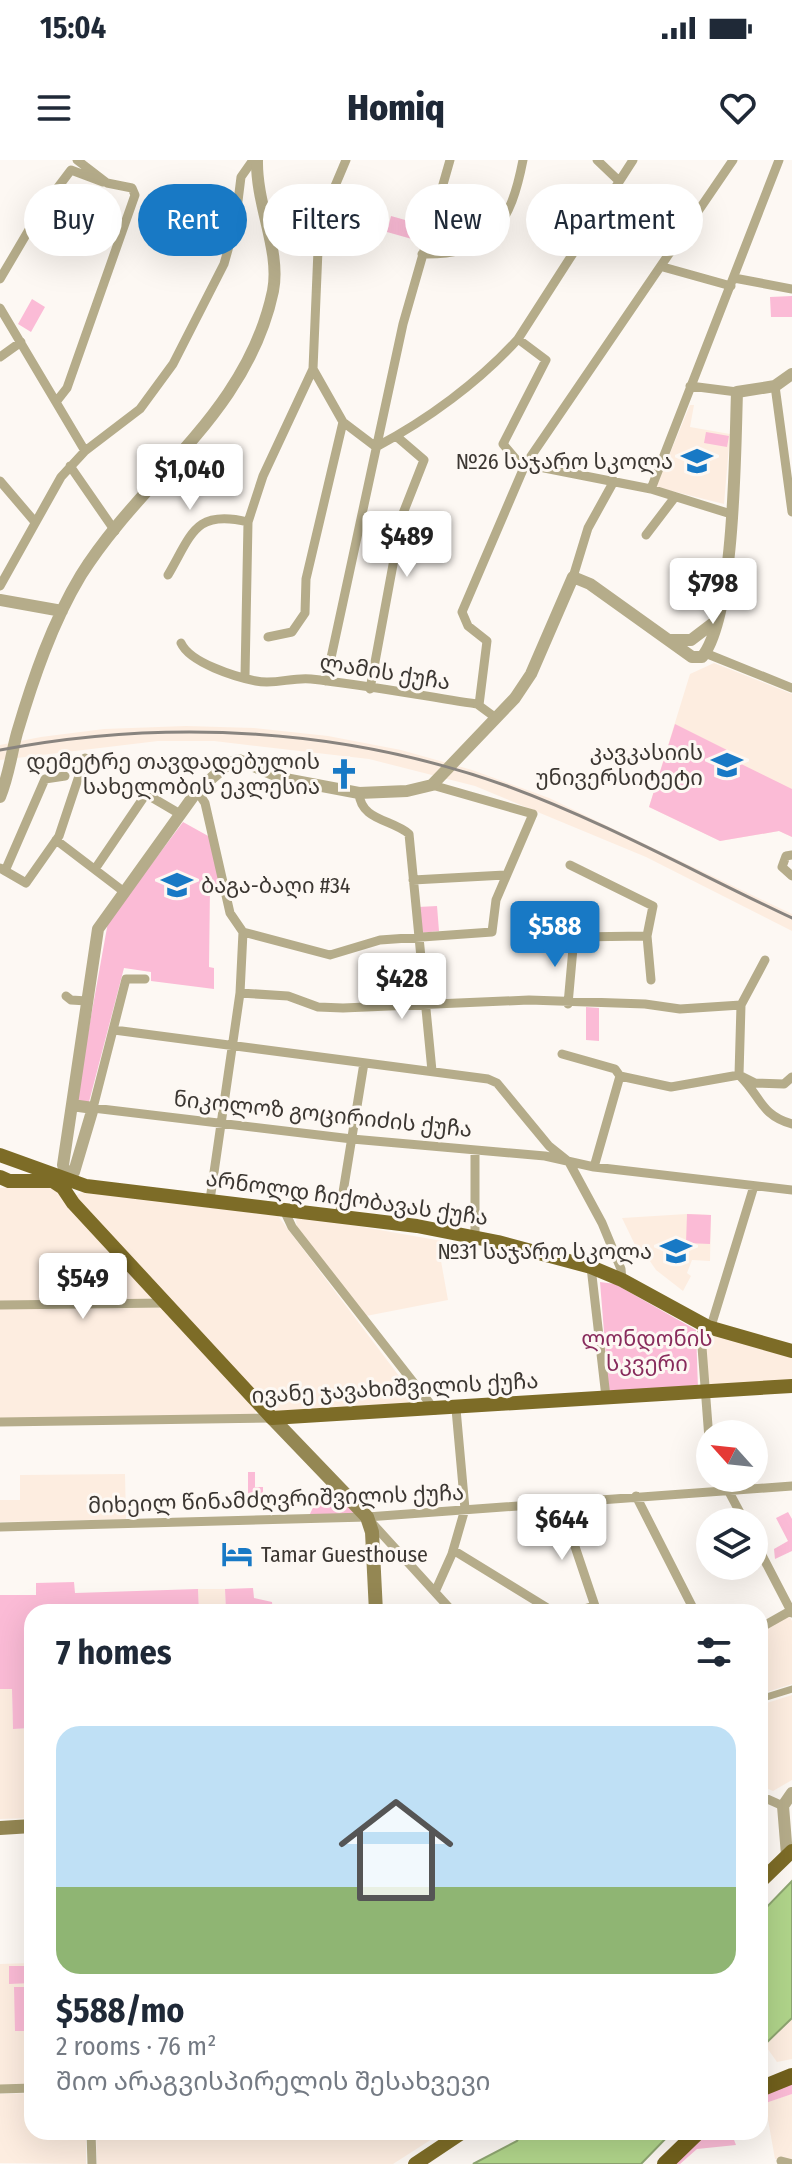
<!DOCTYPE html>
<meta charset="utf-8">
<style>
:root{--surface:#fff;--page:#f2f2f3;--text:#1f2937;--muted:#747a83;--line:#e0e1e3;--accent:#1879c5}
body{margin:0;font-family:"Fira Sans Condensed","Noto Sans Georgian",sans-serif;background:var(--page);color:var(--text);height:100vh;display:flex;flex-direction:column;font-size:30px;white-space:nowrap}
*{box-sizing:border-box;margin:0}
p{font-size:26px;color:var(--muted)}
.icon{flex:none;width:44px;height:44px;fill:none;stroke:currentColor;stroke-width:2;stroke-linecap:round;stroke-linejoin:round}
.map{position:relative;flex:1;overflow:hidden}
.panel{position:absolute;left:24px;top:1444px;width:744px;height:536px;display:flex;flex-direction:column;background:var(--surface);border-radius:24px;box-shadow:0 8px 32px #0002}
.panel>*{flex:none}
.hud{position:absolute;left:24px;top:24px;width:744px;height:72px;display:flex;gap:16px}
.needle{width:52px;rotate:297deg}
.controls{position:absolute;left:696px;top:1260px;display:grid;gap:16px}
.controls a{display:grid;place-items:center;width:72px;height:72px;border-radius:50%;background:var(--surface);box-shadow:0 8px 32px #0002;font-size:40px}
.price{position:absolute;translate:-50% -68px;padding:0 18px;border-radius:8px;background:#fff;color:#222;font-size:26px;line-height:52px;filter:drop-shadow(0 2px 4px #0008)}
.price::after{content:'';position:absolute;left:50%;top:48px;width:24px;height:18px;margin-left:-12px;background:inherit;clip-path:polygon(0 0,100% 0,50% 100%)}
.price.selected{background:var(--accent);color:#fff}
ul{padding:0;list-style:none}
li{display:grid;align-content:center;gap:16px;height:424px;padding:0 32px}
li+li{border-top:2px solid var(--line)}
li span{display:grid;place-items:center;height:248px;border-radius:24px;color:#555}
li>.icon{margin-inline-start:auto}
span .icon{width:144px;height:144px;fill:#fffc;stroke-width:1}
li b{font-size:34px}
h2{display:flex;justify-content:space-between;align-items:center;height:96px;padding:0 32px;font-size:34px}
.tag{padding:0 28px;border-radius:36px;background:var(--surface);box-shadow:0 8px 32px #0002;font-size:28px;line-height:72px}
.tag.selected{background:var(--accent);color:#fff}
.status{display:flex;justify-content:space-between;align-items:center;height:56px;padding:0 40px;background:var(--surface);direction:ltr}
.status svg{height:22px;fill:currentColor}
header{display:flex;justify-content:space-between;align-items:center;height:104px;padding:0 32px;background:var(--surface);font-size:36px;font-weight:800}
.map>svg:first-child{display:block}
.built{fill:#fdede0}
.green{fill:#fbbbd6}
.water{fill:#b0d48a;stroke:#8da570;stroke-width:2}
.lines{fill:none;stroke-linecap:round;stroke-linejoin:round}
.pedestrian{stroke:#b5ac8a;stroke-width:7}
.minor{stroke:#b5ac8a;stroke-width:9}
.tertiary{stroke:#b5ac8a;stroke-width:12}
.secondary{stroke:#948753;stroke-width:14}
.primary{stroke:#7d6c27;stroke-width:14}
.trunk{stroke:#71601c;stroke-width:16}
.rail{stroke:#89847f;stroke-width:3}
.labels{text-anchor:middle;dominant-baseline:central;stroke-width:6;stroke-linejoin:round;paint-order:stroke}
.poi-label{font-size:22px;fill:#3c3732;stroke:#fdf8f3;text-anchor:end}
.street-label{font-size:22px;fill:#3c3732;stroke:#fdf8f3}
.park-label{font-size:22px;fill:#882b5c;stroke:#fdf8f3}
</style>
<div class="status"><b>15:04</b><svg viewBox="0 0 49 12"><path d="M0 12V9h3v3zM5 12V6h3v6zM10 12V3h3v9zM15 12V0h3v12zM26 1h20v11H26zM47 4h2v5h-2z"/></svg></div>
<header><svg class="icon" aria-label="menu" viewBox="0 0 24 24"><path d="M4 6h16M4 12h16M4 18h16"/></svg>Homiq<svg class="icon" aria-label="heart" viewBox="0 0 24 24"><path d="M12 20l-8-8c-3-5 5-10 8-4 3-6 11-1 8 4z"/></svg></header>
<div class="map">
<svg width="792" height="2004" viewBox="0 0 792 2004">
<rect width="100%" height="100%" fill="#fdf8f3"/>
<path class="built" d="M690,245H694L690,267L730,274L724,344L656,327Z
M714,503L792,534V677L779,671L720,681L649,647L690,514Z
M186,566L254,568L328,576L401,590L472,610L549,638L792,754V771L646,697L475,626L369,599L214,581H158L0,600V585L41,577L104,569Z
M39,1025L56,1029L155,1136L153,1140L0,1141V1028Z
M84,1031L278,1056L421,1245L276,1255L75,1036Z
M687,1054L711,1055L710,1101L692,1100L687,1113L691,1116L683,1131L656,1110L639,1085L636,1087L622,1058Z
M301,1056L442,1081L441,1101L448,1140L366,1156L297,1069L296,1060Z
M166,1147L258,1247L253,1257L0,1259V1149Z
M709,1173L792,1198V1224L706,1228L704,1177Z
M125,1314L126,1359L0,1362V1340H20V1315Z
M198,1429H225L226,1452H199Z
M788,1454L792,1461V1524L760,1534V1468Z
M12,1528L13,1569L32,1568V1658L0,1659V1529Z
M792,1535V1620L773,1631L766,1628L760,1583V1545Z
M32,1803V1924L0,1926V1804Z
M792,1858V1899L777,1902L765,1885Z
M32,1933V1972H86V2004L0,2003V1934Z
M792,1934V2000L775,1999L765,1943Z
M96,1972H443L393,2004H97Z"/>
<path class="green" d="M391,56L423,65L419,81L387,72Z
M792,136V157H771L770,137Z
M32,139L45,147L31,172L18,164Z
M706,272L729,276L727,287L704,283Z
M675,564L731,592L729,598L792,629V677L779,671L720,681L649,647Z
M183,662L210,677L222,725L210,727L209,807L214,808V829L151,821V812L124,808L89,942L76,940L108,762Z
M437,746L439,771L421,773L418,747Z
M586,847L599,848V881L586,880Z
M687,1054L711,1055L710,1084L686,1083Z
M600,1122L615,1124L696,1170L698,1229L609,1234Z
M248,1312H255V1327H263V1342H253V1334H248Z
M330,1324L355,1354L309,1356L318,1337Z
M788,1352L792,1359V1391L775,1399L774,1389L788,1381L776,1358Z
M74,1422L75,1433L198,1429L199,1452H32V1568L13,1569L12,1529H0V1435H36V1423Z
M253,1428L254,1438L272,1442L273,1452H226L225,1429Z
M9,1806H32V1823L9,1824Z
M14,1827H32V1871H15Z
M792,1921V1934L760,1945V1934Z
M707,1972H731L736,1985L697,1989L680,2004H672Z"/>
<path class="water" d="M792,1721V1858L760,1889V1754Z
M522,1972H672L641,2004H473L517,1981Z"/>
<g class="lines">
<path class="pedestrian" d="M760,1539L792,1529"/>
<path class="minor" d="M346,0L324,52L318,90L313,209L343,262L376,287
M597,0L619,21
M264,55L318,90
M422,94C492,96 511,62 523,0
M663,107L731,126
M734,118L792,129
M0,119L40,51L71,10L103,22
M0,148L85,291
M518,179L546,200L503,284L519,303L651,329L731,354
M0,197L21,182
M690,226L737,232
M775,226L792,352
M56,242L67,228L135,35L132,28L107,23L77,0
M376,287C427,260 479,222 518,179L633,0
M70,306L115,371
M0,321L35,362
M651,329L779,0
M646,375L675,337
M168,415C192,374 195,349 248,362
M573,417L588,368L614,321
M0,426L61,317L85,291L140,249L173,204L224,104L235,65L241,17L253,0
M268,477L292,472L305,453L306,419L343,262
M181,483C190,503 236,517 256,521C275,525 292,517 311,519C367,525 422,536 477,544L496,558
M705,493L792,528
M245,516L248,362L263,316L313,209
M326,521L403,164L450,0
M370,529L402,356L424,300L396,276
M479,545L487,481L468,466L462,452L525,305L733,0
M197,631L205,643L230,753L243,772
M359,633C361,661 392,659 409,674L432,911
M56,680L123,731
M792,695L786,696L782,707L792,716
M570,705L653,746L647,776
M0,708L26,723L59,676L85,598
M95,709L146,634L180,654
M5,711L45,619L65,616
M413,720L505,715
M243,772L330,795L380,780L492,772L496,740L533,654L432,625
M765,800L741,845L739,915C761,936 760,955 792,964
M145,819H126L93,948L352,979L545,996L594,1007L792,1030
M240,833L288,836L318,847L343,848L529,840L645,844L680,849L741,845
M66,836L71,840L87,841
M568,844L574,777L647,776L651,820
M114,870L488,919L497,923L549,986L569,1002L602,1063L621,1109L622,1120
M562,894L615,909L620,916L671,927L739,915L755,923L784,924L792,917
M594,1007L620,916
M210,1040L240,833L243,772
M284,1050L292,1067L435,1250
M339,1057L364,903
M475,1078V991
M591,1107L606,1237
M0,1145L166,1143
M0,1262L272,1258
M710,1292L701,1174L712,1163L754,1026
M728,1330L745,1362
M636,1336L695,1452
M560,1342L597,1452
M372,1363L453,1452
M0,1367L367,1357L792,1326
M754,1380L792,1453
M453,1390L554,1452
M435,1432L452,1394L465,1349L456,1249
M574,1452L594,1446
M760,1468L792,1450
M760,1606L763,1637
M763,1637L783,1646
M0,1929L32,1928
M91,1972L92,2004
M781,2001L792,2004"/>
<path class="tertiary" d="M0,440L62,451
M669,480H691L712,464
M0,637C9,615 11,595 17,573C33,519 52,463 81,415C143,316 247,254 273,131C281,91 256,45 257,0
M68,1021L63,1005L98,769L197,631L228,604L239,600L285,619L359,633L407,631L432,625L515,538L531,514L573,417L590,424L692,497H702C735,456 735,289 737,232L775,226L792,214
M68,1021L74,1012L93,948L72,945
M787,1695L783,1646L792,1633"/>
<path class="secondary" d="M272,1258L367,1357L372,1372L376,1452
M0,1668L32,1666"/>
<path class="primary" d="M0,995L86,1026L417,1066L498,1082L591,1107L622,1120L708,1167L792,1191
M0,1017L9,1021H63
M54,1022L63,1028L73,1043L272,1258L792,1226
M760,1722L792,1691
M415,2004L463,1972"/>
<path class="trunk" d="M760,1929L792,1916
M665,2004L698,1972"/>
<path class="rail" d="M0,590C169,558 345,568 507,626C605,662 698,714 792,758"/>
</g>
<defs>
<symbol id="school-bare" viewBox="-9 -9 18 18"><path d="M0-5L7-2L0 1L-7-2ZM-4 1L0 2.5L4 1V4Q0 6-4 4Z" fill="#1879c5" stroke="#fdf8f3" stroke-width="2.5" paint-order="stroke"/></symbol>
<symbol id="university-bare" viewBox="-9 -9 18 18"><path d="M0-5L7-2L0 1L-7-2ZM-4 1L0 2.5L4 1V4Q0 6-4 4Z" fill="#1879c5" stroke="#fdf8f3" stroke-width="2.5" paint-order="stroke"/></symbol>
<symbol id="church-bare" viewBox="-9 -9 18 18"><path d="M-1.2-6h2.4v3.5h3.3v2.4h-3.3V6h-2.4V-.1h-3.3v-2.4h3.3Z" fill="#1879c5" stroke="#fdf8f3" stroke-width="2.5" paint-order="stroke"/></symbol>
<symbol id="hotel-bare" viewBox="-9 -9 18 18"><path d="M-6-4.5h1.5V1H6V5H4.5V3h-9V5H-6ZM-4 0a1.8 1.8 0 1 1 3.6 0ZM.5 0V-2.5h3Q6-2.5 6 0Z" fill="#1879c5" stroke="#fdf8f3" stroke-width="2.5" paint-order="stroke"/></symbol>
</defs>
<g fill-rule="evenodd">
<use href="#school-bare" x="675" y="279" width="44" height="44"/>
<use href="#university-bare" x="705" y="583" width="44" height="44"/>
<use href="#church-bare" x="322" y="592" width="44" height="44"/>
<use href="#school-bare" x="155" y="703" width="44" height="44"/>
<use href="#school-bare" x="654" y="1069" width="44" height="44"/>
<use href="#hotel-bare" x="215" y="1372" width="44" height="44"/>
</g>
<g class="labels">
<g class="poi-label">
<text x="673" y="301">№26 საჯარო სკოლა</text>
<text x="703" y="592">კავკასიის<tspan x="703" dy="25">უნივერსიტეტი</tspan></text>
<text x="320" y="601">დემეტრე თავდადებულის<tspan x="320" dy="25">სახელობის ეკლესია</tspan></text>
<text x="201" y="725" text-anchor="start">ბაგა-ბაღი #34</text>
<text x="652" y="1091">№31 საჯარო სკოლა</text>
<text x="261" y="1394" text-anchor="start">Tamar Guesthouse</text>
</g>
<g class="street-label">
<text transform="translate(385 512) rotate(9)">ლამის ქუჩა</text>
<text transform="translate(323 954) rotate(6)">ნიკოლოზ გოცირიძის ქუჩა</text>
<text transform="translate(347 1038) rotate(8)">არნოლდ ჩიქობავას ქუჩა</text>
<text transform="translate(395 1228) rotate(-3)">ივანე ჯავახიშვილის ქუჩა</text>
<text transform="translate(276 1339) rotate(-2)">მიხეილ წინამძღვრიშვილის ქუჩა</text>
</g>
<g class="park-label">
<text x="647" y="1178">ლონდონის<tspan x="647" dy="25">სკვერი</tspan></text>
</g>
</g>
</svg>
<div class="controls">
<a><svg class="needle" viewBox="-14 -14 28 28"><path d="M0-13l5 13h-10z" fill="#e53935"/><path d="M0 13l5-13h-10z" fill="#747a83"/></svg></a>
<a><svg class="icon" aria-label="layers" viewBox="0 0 24 24"><path d="M12 4l9 5-9 5-9-5zM3 14l9 5 9-5"/></svg></a>
</div>
<b class="price" style="left:190px;top:352px">$1,040</b>
<b class="price" style="left:407px;top:419px">$489</b>
<b class="price" style="left:713px;top:466px">$798</b>
<b class="price selected" style="left:555px;top:809px">$588</b>
<b class="price" style="left:402px;top:861px">$428</b>
<b class="price" style="left:83px;top:1161px">$549</b>
<b class="price" style="left:562px;top:1402px">$644</b>
<div class="hud">
<a class="tag">Buy</a>
<a class="tag selected">Rent</a>
<a class="tag">Filters</a>
<a class="tag">New</a>
<a class="tag">Apartment</a>
</div>
<section class="panel">
<h2>7 homes<svg class="icon" aria-label="filters" viewBox="0 0 24 24"><path d="M4 7h16M4 17h16"/><circle cx="9" cy="7" r="2"/><circle cx="15" cy="17" r="2"/></svg></h2>
<ul>
<li><span style="background:linear-gradient(#bfe0f5 65%,#8fb573 0)"><svg class="icon" aria-label="home" viewBox="0 0 24 24"><path d="M3 11l9-7 9 7M6 9v11h12V9"/></svg></span><div><b>$588/mo</b><p>2 rooms · 76 m²</p><p>შიო არაგვისპირელის შესახვევი</p></div></li>
</ul>
</section>
</div>
